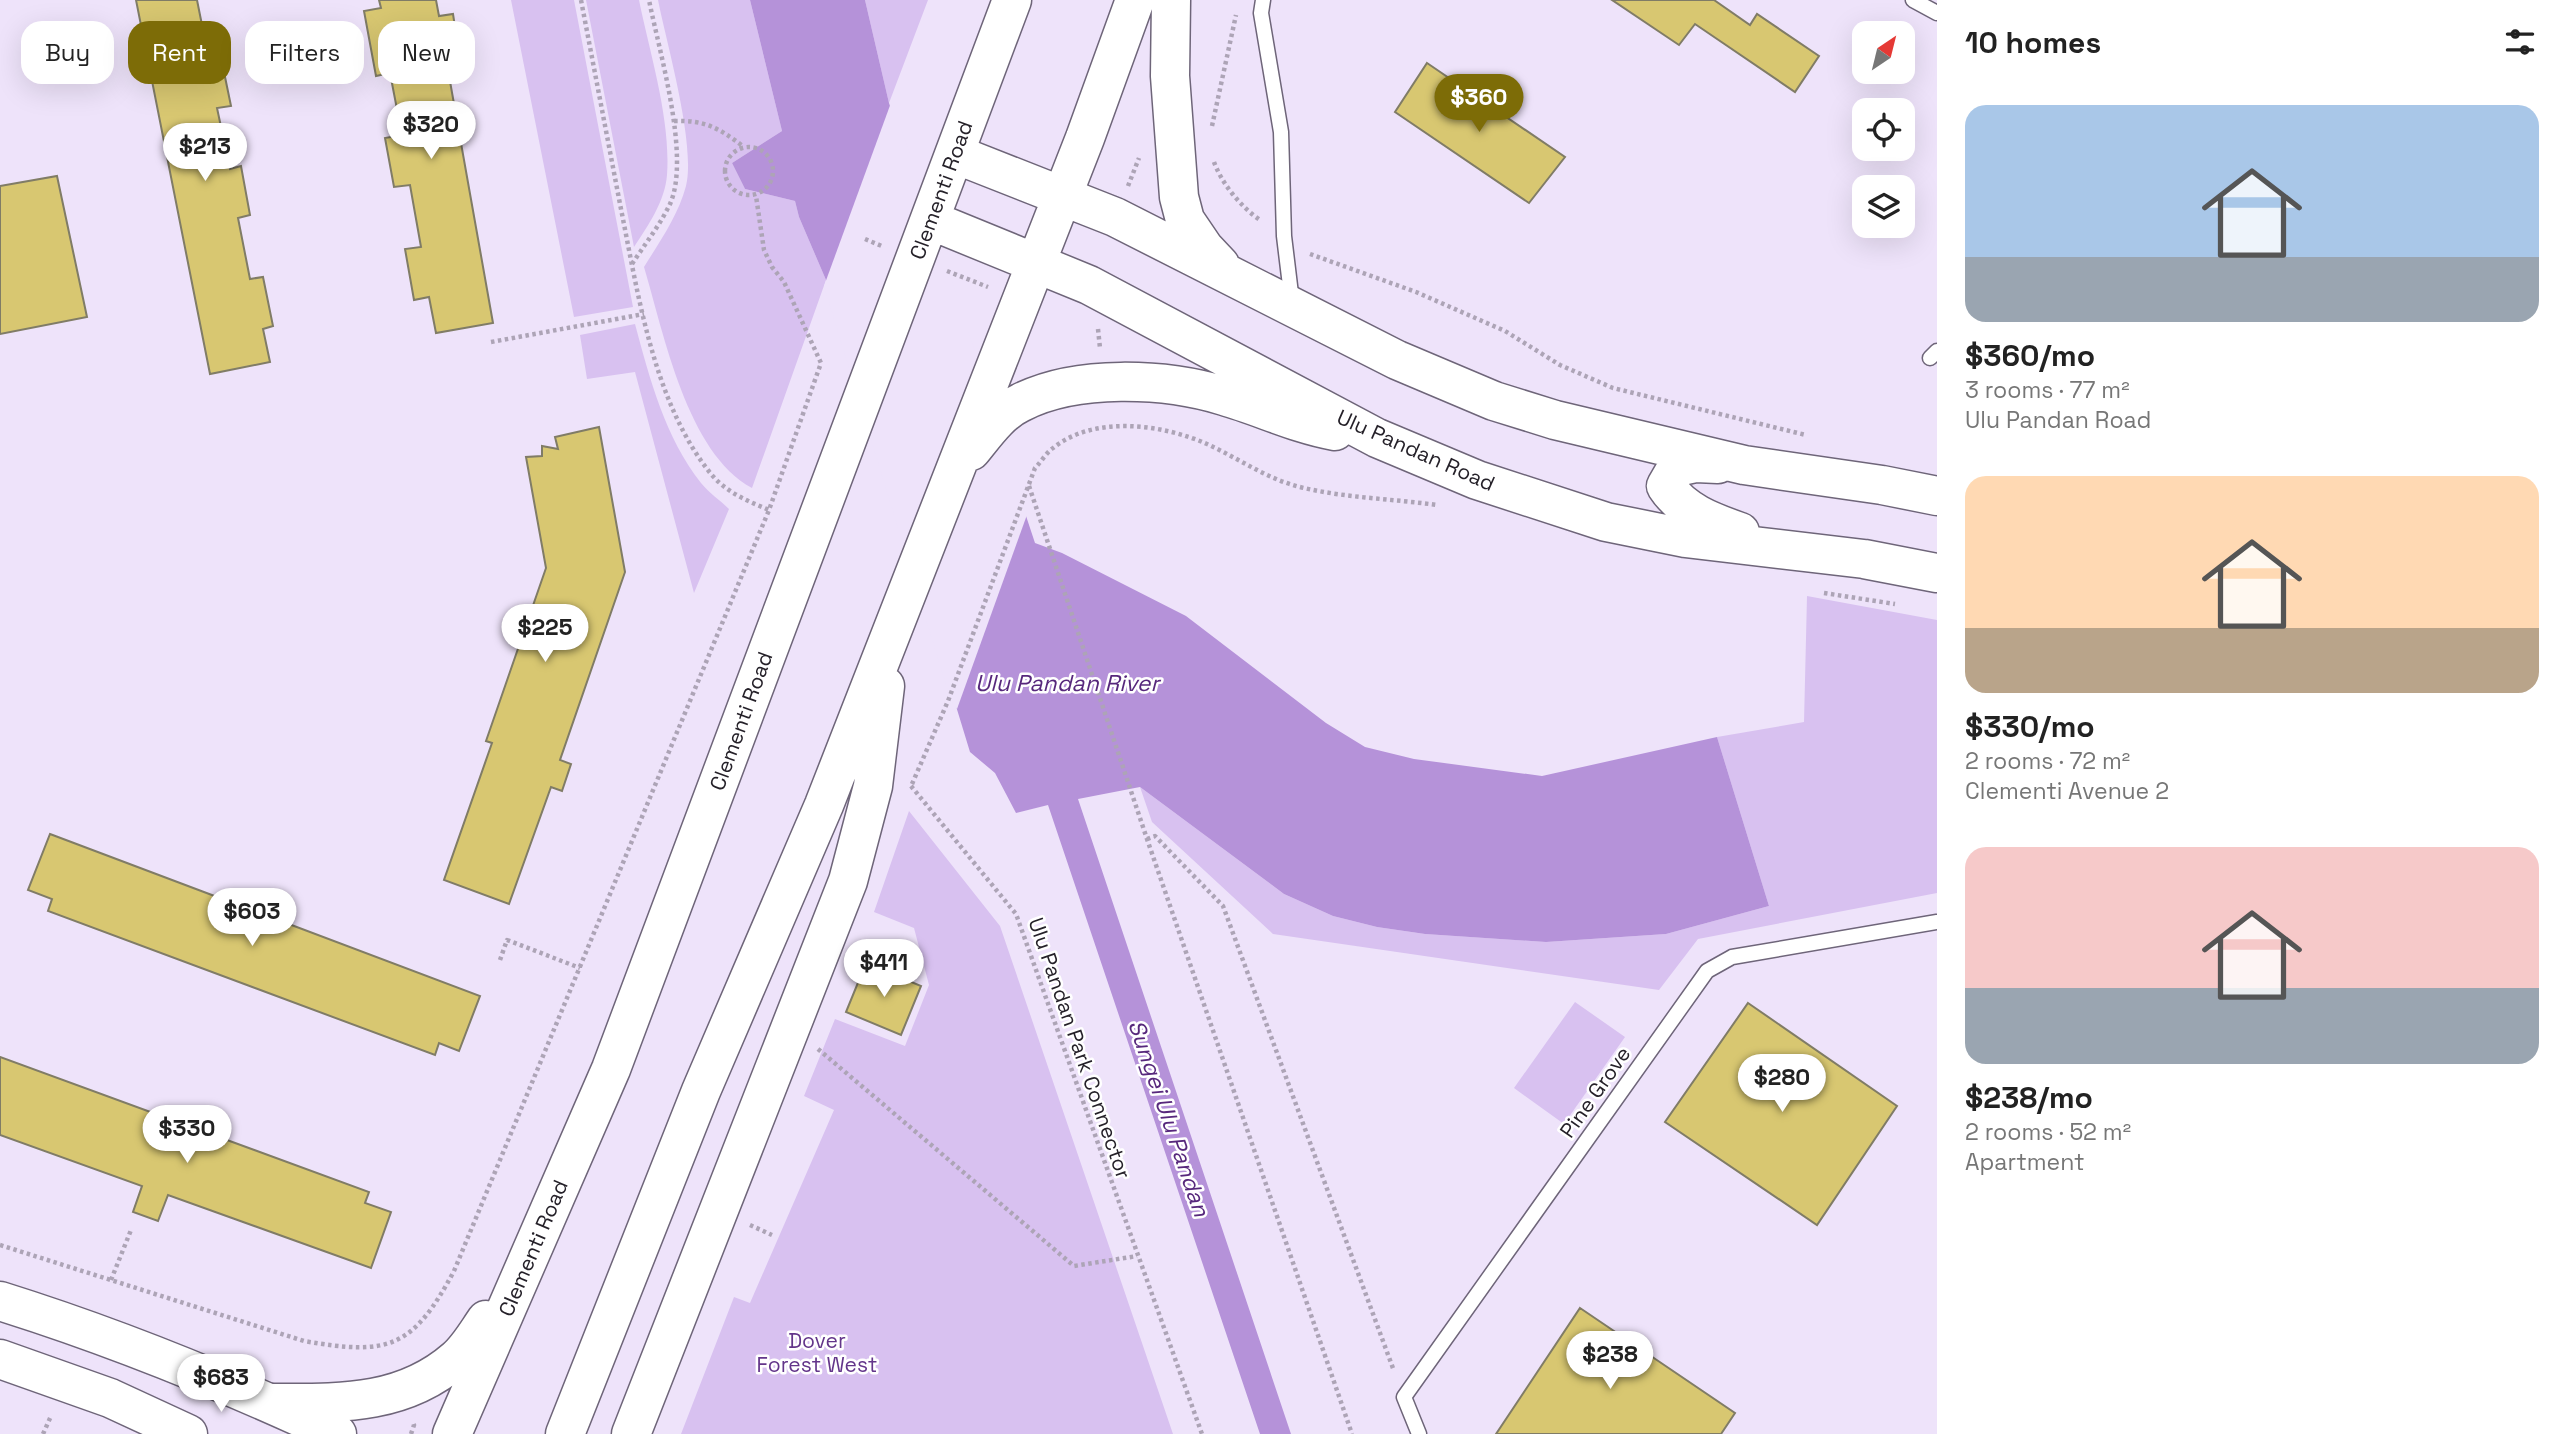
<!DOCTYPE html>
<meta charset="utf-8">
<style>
:root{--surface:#fff;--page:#f2f2f2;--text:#222;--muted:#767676;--accent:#7d6c07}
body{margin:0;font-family:"Space Grotesk",sans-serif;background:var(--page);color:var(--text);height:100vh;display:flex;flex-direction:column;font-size:26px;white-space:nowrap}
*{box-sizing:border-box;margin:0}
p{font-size:23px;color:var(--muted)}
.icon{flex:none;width:38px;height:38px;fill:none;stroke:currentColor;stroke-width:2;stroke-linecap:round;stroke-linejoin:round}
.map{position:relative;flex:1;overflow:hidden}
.details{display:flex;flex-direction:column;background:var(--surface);width:630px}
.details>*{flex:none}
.top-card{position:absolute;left:21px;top:21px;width:665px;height:63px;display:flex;gap:14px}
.needle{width:46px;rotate:35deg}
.tools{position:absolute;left:1852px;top:21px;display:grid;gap:14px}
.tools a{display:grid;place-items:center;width:63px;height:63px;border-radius:14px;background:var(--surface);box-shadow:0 7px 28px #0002;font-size:35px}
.price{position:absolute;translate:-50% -60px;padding:0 16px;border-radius:24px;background:#fff;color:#222;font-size:23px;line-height:46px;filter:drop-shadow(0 2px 4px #0008)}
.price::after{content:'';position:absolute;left:50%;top:42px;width:21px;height:16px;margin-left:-10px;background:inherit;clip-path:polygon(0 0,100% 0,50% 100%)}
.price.selected{background:var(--accent);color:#fff}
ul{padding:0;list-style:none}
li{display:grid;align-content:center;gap:14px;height:371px;padding:0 28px}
li span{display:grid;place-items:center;height:217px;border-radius:21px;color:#555}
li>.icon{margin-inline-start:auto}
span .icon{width:126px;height:126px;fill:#fffc;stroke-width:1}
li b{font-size:30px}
h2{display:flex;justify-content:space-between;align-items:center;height:84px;padding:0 28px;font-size:30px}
.tag{padding:0 24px;border-radius:21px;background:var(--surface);box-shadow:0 7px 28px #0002;font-size:24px;line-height:63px}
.tag.selected{background:var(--accent);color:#fff}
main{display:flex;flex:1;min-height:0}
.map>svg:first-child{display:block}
.green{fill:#d8c1f0}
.water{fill:#b592d9}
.pier{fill:#eee3fa}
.building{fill:#d8c771;stroke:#807c66;stroke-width:2}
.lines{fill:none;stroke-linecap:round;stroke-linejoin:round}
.lane-casing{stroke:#6e6579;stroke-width:17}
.secondary-casing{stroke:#6e6579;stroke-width:41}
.primary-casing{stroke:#6e6579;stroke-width:41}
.path{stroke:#ada4b6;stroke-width:4.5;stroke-dasharray:3.5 3.5;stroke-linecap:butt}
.lane{stroke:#fff;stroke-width:14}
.secondary{stroke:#fff;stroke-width:38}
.primary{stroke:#fff;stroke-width:38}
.labels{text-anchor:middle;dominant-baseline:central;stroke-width:5;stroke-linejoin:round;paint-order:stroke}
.street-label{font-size:21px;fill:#252129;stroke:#fff}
.park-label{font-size:21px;fill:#63358a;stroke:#fff}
.water-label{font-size:23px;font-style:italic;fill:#57287c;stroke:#fff}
</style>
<main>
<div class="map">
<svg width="1937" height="1434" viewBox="0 0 1937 1434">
<rect width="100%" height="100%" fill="#eee3fa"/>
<path class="green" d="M511,0H574L633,307L574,317Z
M586,0H639C650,54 671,120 667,175C665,201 648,226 634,247Z
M658,0H750L782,131L732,163L745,189L795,201L799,217L826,280L752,488C687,453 664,334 644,267C660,241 678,216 686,186C696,145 667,45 658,0Z
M865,0H928L889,103Z
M635,324C650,380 665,437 701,483C709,493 720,500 729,509L694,593L635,372L587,379L580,335Z
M1807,596L1937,620V893L1698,939L1659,990L1273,934L1152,822L1140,787L1284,894L1333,916L1377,927L1425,934L1546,942L1666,934L1769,906L1717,737L1804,722Z
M909,811L1000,926L1173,1434H681L734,1297L750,1303L834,1110L804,1096L835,1019L905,1046L929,985L914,928L874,912Z
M1575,1002L1625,1037L1564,1124L1514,1088Z"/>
<path class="water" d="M750,0H865L889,103L1035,543L1062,553L1186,616L1326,723L1365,747L1414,759L1542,776L1717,737L1769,906L1666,934L1546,942L1425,934L1377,927L1333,916L1284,894L1140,787L1078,799L1291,1434H1260L1048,805L1016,813L995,773L970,752L826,280L799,217L795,201L745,189L732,163L782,131Z"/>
<path class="pier" d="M892,100L1028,512L957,709L951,701L824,286Z"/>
<path class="building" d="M136,0H197L206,45L218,43L231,106L217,108L230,169L241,166L250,215L238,218L250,279L263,277L273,326L263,329L270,362L210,374Z
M379,0H436L439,16L453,14L457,40L443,42L493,323L436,333L429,297L414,300L405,249L421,247L410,185L394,187L385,138L402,135L390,73L376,76L364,11L381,8Z
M1612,0H1714L1750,25L1757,14L1819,56L1795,92L1695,24L1679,45Z
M1427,63L1565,157L1529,203L1395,112Z
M57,176L87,317L0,334V186Z
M599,427L625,572L560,760L571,764L562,791L551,787L509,904L444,880L492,743L486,741L546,568L526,457L542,456V446L558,449L555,437Z
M50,834L480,996L459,1051L439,1043L435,1055L48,911L52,899L28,890Z
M866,963L921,986L901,1035L846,1012Z
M1748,1003L1897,1106L1817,1225L1665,1122Z
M0,1057L369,1192L365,1203L391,1212L371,1268L168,1195L158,1221L133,1212L142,1186L0,1135Z
M1580,1308L1735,1413L1721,1434H1496Z"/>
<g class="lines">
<defs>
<path id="lane" d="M1263,0L1261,13L1281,132L1284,236L1292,302
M1913,0L1937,13
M1930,358L1937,351
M1419,1434L1404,1397L1707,971L1732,957L1937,922"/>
<path id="secondary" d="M0,1301C115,1337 228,1383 337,1434
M0,1359L110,1398L188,1434"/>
<path id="primary" d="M1171,0L1170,76L1179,197L1185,220L1204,248L1220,265
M955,154L1115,217L1397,360L1494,401L1555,420L1744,465L1882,485L1937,496
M930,220L1089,285L1377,438L1477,480L1606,522L1685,538L1864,559L1937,573
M971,451C985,434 1000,412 1020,403C1076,374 1165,378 1224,396C1262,407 1296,424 1335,431
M1718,464L1696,463L1677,467L1666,486C1683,512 1712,522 1740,532
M271,1403C338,1403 402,1406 456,1359C468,1349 477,1333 486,1320
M452,1434L611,1069L1012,0
M565,1434L701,1091L824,805L1085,138L1135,0
M631,1434L848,881L873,786L885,686"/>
</defs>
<use href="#lane" class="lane-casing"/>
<use href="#secondary" class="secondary-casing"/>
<use href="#primary" class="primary-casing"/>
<path class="path" d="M581,0C594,68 607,136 620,204C638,293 653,402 711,474C727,493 748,501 769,510
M674,121C705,120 719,128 744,147
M1212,126L1236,15
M725 171a24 24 0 1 1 48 0a24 24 0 1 1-48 0Z
M1214,162C1222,184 1241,207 1260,220
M1128,186L1139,158
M865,239L884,247
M1310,254L1416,292L1505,331L1560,365L1613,388L1806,435
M632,264C645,244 660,225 670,204C691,157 659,51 649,0
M947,271L988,287
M1098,329L1100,348
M491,342L644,314
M1029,486L1147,839L1352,1434
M1824,593L1895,604
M912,784L948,701L1035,468C1041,462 1046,453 1053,448C1094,415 1162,424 1207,444C1240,459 1268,480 1304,488C1347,498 1394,499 1437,505
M911,786L1016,914L1202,1434
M1147,839L1155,836L1223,906L1394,1371
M500,960L507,940L580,968
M818,1049L1074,1266L1137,1256
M750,1225L772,1235
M0,1245L304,1341C389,1356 413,1348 454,1271L769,510L821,363L784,282L772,267L764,250L756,196
M111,1280L131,1230
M43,1434L51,1416
M411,1434L414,1425L413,1422"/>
<use href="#lane" class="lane"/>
<use href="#secondary" class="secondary"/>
<use href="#primary" class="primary"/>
</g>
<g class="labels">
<g class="street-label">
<text transform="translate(941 190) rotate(-70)">Clementi Road</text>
<text transform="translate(1416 450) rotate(24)">Ulu Pandan Road</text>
<text transform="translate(741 721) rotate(-70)">Clementi Road</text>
<text transform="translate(1080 1048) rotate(71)">Ulu Pandan Park Connector</text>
<text transform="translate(1595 1092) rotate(-55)">Pine Grove</text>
<text transform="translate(533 1248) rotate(-67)">Clementi Road</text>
</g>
<g class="park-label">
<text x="817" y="1340">Dover<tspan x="817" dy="24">Forest West</tspan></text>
</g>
<g class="water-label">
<text x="1067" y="683">Ulu Pandan River</text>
<text transform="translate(1169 1118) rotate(71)">Sungei Ulu Pandan</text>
</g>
</g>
</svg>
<div class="tools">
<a><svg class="needle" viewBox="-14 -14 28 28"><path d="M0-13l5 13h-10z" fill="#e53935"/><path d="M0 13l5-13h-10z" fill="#767676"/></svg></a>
<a><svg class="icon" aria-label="locate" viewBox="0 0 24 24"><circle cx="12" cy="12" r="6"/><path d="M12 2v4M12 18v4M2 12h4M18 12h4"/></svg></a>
<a><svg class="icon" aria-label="layers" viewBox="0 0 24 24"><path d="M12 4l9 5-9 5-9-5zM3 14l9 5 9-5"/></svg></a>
</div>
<b class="price selected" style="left:1479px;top:134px">$360</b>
<b class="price" style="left:431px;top:161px">$320</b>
<b class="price" style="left:205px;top:183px">$213</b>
<b class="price" style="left:545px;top:664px">$225</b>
<b class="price" style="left:252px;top:948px">$603</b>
<b class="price" style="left:884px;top:999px">$411</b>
<b class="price" style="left:1782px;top:1114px">$280</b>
<b class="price" style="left:187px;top:1165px">$330</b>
<b class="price" style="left:1610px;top:1391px">$238</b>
<b class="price" style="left:221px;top:1414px">$683</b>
<div class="top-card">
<a class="tag">Buy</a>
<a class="tag selected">Rent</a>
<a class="tag">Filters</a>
<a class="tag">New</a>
</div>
</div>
<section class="details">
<h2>10 homes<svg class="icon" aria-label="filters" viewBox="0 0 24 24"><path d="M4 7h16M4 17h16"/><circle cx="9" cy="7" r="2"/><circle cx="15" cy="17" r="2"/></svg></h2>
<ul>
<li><span style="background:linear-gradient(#a9c7e8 70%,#9aa5b1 0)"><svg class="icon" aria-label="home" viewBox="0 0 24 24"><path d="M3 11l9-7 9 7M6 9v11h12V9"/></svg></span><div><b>$360/mo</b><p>3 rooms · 77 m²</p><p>Ulu Pandan Road</p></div></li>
<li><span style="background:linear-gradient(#ffd9b3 70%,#b9a48a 0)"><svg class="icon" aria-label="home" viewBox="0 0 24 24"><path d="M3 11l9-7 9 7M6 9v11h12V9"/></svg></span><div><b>$330/mo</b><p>2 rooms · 72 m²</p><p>Clementi Avenue 2</p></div></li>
<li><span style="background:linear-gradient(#f6c9c9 65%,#9aa5b1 0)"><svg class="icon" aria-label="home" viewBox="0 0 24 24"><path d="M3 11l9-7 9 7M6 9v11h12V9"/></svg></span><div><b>$238/mo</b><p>2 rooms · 52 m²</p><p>Apartment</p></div></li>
</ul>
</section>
</main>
